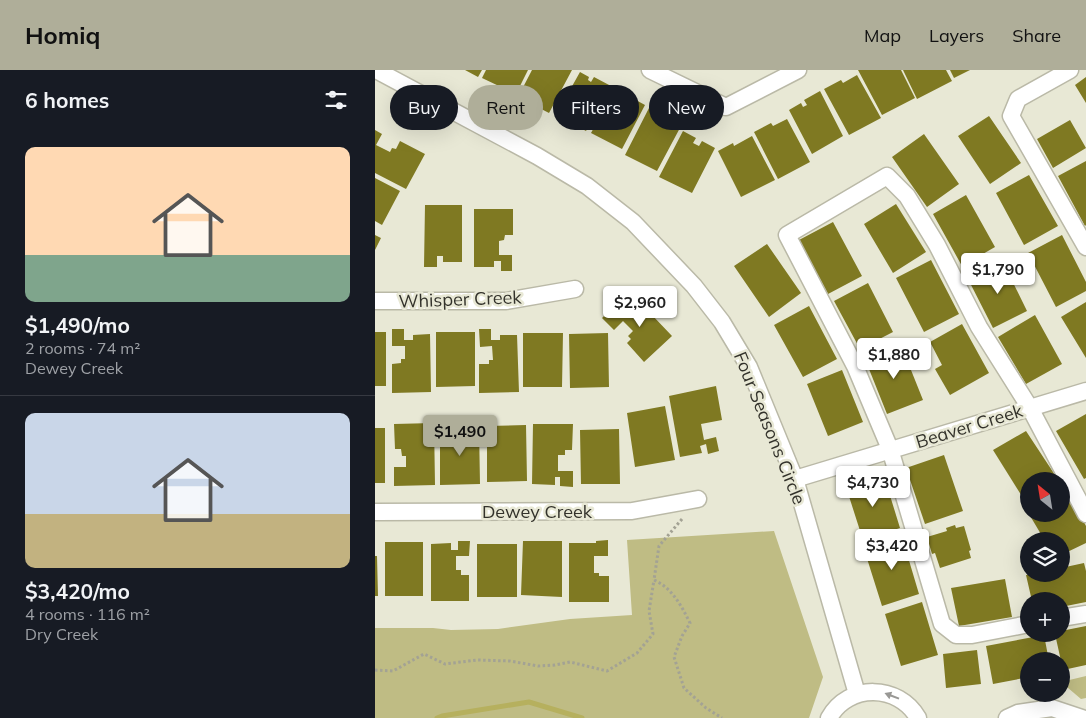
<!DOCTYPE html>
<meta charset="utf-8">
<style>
:root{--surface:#171b24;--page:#20242c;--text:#f1f3f6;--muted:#9ea1a6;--line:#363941;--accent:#afae99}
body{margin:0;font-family:Mulish,sans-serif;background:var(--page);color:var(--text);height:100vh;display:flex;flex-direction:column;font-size:19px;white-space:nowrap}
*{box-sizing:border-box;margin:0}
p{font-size:16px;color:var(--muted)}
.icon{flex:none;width:28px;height:28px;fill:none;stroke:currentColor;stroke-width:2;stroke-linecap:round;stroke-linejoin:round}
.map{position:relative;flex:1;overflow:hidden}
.details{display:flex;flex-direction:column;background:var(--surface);width:375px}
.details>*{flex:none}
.banner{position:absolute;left:15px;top:15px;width:475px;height:45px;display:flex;gap:10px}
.needle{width:32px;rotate:330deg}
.controls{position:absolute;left:645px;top:402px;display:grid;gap:10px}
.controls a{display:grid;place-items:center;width:50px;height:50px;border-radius:50%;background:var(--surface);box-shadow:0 5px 20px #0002;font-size:25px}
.price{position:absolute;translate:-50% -42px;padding:0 11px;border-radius:5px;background:#fff;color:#222;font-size:16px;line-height:32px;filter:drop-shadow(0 1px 2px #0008)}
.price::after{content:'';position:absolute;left:50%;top:30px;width:15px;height:11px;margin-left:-8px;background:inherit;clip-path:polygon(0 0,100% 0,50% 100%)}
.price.active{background:var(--accent);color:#111}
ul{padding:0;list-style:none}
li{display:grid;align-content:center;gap:10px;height:265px;padding:0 25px}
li+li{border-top:1px solid var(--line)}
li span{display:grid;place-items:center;height:155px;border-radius:10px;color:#555}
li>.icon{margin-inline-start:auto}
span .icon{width:90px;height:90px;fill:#fffc;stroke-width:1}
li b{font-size:21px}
h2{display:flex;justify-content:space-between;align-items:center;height:60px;padding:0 25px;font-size:21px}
.tag{padding:0 18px;border-radius:22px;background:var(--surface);box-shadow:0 5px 20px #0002;font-size:18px;line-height:45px}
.tag.active{background:var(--accent);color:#111}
header{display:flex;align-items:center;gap:30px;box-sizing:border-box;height:70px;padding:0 25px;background:var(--accent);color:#111}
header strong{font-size:24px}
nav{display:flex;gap:28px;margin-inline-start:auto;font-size:18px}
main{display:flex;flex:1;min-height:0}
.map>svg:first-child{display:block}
.green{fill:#bfbc84}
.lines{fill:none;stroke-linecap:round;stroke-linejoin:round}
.stream{stroke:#b6b05e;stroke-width:5}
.building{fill:#7f7922}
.minor-casing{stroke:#bab9a7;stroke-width:19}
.path{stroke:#a3a294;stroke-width:3;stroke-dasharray:2.5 2.5;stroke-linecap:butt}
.minor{stroke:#fff;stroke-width:16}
.oneway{fill:#999895}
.labels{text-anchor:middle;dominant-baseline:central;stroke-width:5;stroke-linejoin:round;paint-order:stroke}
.street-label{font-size:18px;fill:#33322b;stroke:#e8e8d5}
</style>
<header>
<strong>Homiq</strong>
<nav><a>Map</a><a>Layers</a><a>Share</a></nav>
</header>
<main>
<section class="details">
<h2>6 homes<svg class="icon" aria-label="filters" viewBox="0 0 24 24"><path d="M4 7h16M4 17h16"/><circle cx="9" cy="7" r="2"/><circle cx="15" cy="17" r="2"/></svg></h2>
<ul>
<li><span style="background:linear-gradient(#ffd9b3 70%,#7fa58c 0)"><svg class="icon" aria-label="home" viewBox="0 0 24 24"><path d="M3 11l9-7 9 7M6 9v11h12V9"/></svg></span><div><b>$1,490/mo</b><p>2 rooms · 74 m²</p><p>Dewey Creek</p></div></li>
<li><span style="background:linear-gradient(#c9d6e8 65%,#c2b280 0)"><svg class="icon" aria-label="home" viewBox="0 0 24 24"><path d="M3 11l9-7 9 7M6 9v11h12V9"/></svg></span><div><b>$3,420/mo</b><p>4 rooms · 116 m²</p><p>Dry Creek</p></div></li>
</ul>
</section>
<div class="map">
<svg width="711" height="648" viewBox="0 0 711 648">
<rect width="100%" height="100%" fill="#e8e8d5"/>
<path class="green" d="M399,461L448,607L434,648H0V558H58L76,560L123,559L195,549L257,545L252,470Z
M711,606V628L706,629L686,612Z"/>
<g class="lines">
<path class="stream" d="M62,648L67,646L154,632L207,648"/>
</g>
<path class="building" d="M90,0H107L103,7Z
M111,0H153L141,24L107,8Z
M157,0H197L174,43L143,27Z
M483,0H526L540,28L507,45Z
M528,0H571L577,11L542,29Z
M575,0H595L579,8Z
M205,2L214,7L213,10L216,12L219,7L236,16L211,61L181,45Z
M482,5L506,48L474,65L449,19L466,10L468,13Z
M711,7V33L700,15Z
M240,19L255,27L253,30L256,33L259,29L270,35L247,79L216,63Z
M445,21L468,66L437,84L414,40L426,33L428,37L432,35L429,30Z
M274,38L289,45L284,54L290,58L294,50L306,56L282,101L250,85Z
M614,46L646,93L615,114L583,66Z
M412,49L435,92L403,109L379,62L396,53L398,56Z
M695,50L711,78L678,98L662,69Z
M0,60L7,64L1,75L15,82L17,78L21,79L25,71L50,84L31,119L0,103Z
M308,61L321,68L318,73L324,76L327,71L340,78L317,123L284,107Z
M549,64L584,114L552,137L517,87Z
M377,66L400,110L366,127L343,81L358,73L359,76Z
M711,91V155L710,156L683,106Z
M654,105L683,156L649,175L621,123Z
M0,108L25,121L7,155L0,151Z
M591,125L620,177L587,196L558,144Z
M521,134L551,182L518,203L489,154Z
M50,135H87V192H68V186H62V197H49Z
M99,139H138V165H130L129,170L124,171V185H137V201H126V191H119V197H99Z
M458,152L487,206L453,224L424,170Z
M0,165L6,168L0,180Z
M687,165L711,212V221L681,237L653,183Z
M392,174L426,223L394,247L359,196Z
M556,190L584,244L549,262L521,208Z
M628,192L652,241L618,258L593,209Z
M493,213L518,262L485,279L459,231Z
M257,224L297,266L269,292L252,273L256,269L253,266L258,261L248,251L239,260L227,248L236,239L243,247L248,243L243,238Z
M711,232V288L686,247Z
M434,236L462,289L428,307L399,255Z
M660,245L687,294L651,314L623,267Z
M587,254L614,303L575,325L560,299L567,295L555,272Z
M17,259H29V270H38V265L55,264L56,322L17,323V294L26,293V289H30V276H17Z
M104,259H116V270H125V265H142L144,322L104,323V294H114V290H118L117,276L105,277Z
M0,262H11V316H0Z
M61,262H100V316L61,317Z
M148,263H188L187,317H148Z
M233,263L234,317L195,318L194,264Z
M526,275L548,330L512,344L490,289Z
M467,300L488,352L453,366L432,314Z
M341,316L347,350L326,354L329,370L341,367L344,381L333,384L331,374L325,376L327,383L305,387L294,326Z
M290,336L300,390L260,397L252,343Z
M711,344V408L709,409L681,361Z
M59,353L60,415L19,416V397H31V386H27L26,379H20L19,354Z
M158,354H198L197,380H190V385H183V401H198V417L185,416V407H180V415L157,414Z
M151,355L152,411L112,412V356Z
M0,358H10V413H0Z
M104,358L105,414L65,415V359Z
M244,359L245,414H206L205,360Z
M651,361L682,408L676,411H654V424L648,428L618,380Z
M569,385L588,441L550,454L531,398Z
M509,406L525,458L488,470L471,417Z
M689,414L711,456V473L686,485V471H670L654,444H686V415Z
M654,432V443L649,435Z
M580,455L581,458L589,456L596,480L594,481L596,488L565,498L560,483L557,484L552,467L572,461L571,458Z
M527,467L544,524L507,536L489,479Z
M233,470V486H219V503H224V506H234V532H194V473H221V471Z
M83,471H95L94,486H81V500H86V505H94V531H56V474L76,473V480H83Z
M148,471H187V527L146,525Z
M10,472H48V526H10Z
M102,474H142V527H102Z
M0,486H2L3,526H0Z
M709,493L711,501V532L686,537V531H657L651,505L686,504V498Z
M630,509L637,547L584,556L576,518Z
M547,532L563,585L526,596L510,544Z
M711,556V595L688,600L680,564H686V561Z
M669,565L674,591H654V607L618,614L611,576Z
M602,580L606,614L571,618L568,584Z"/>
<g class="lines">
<defs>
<path id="minor" d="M1,0L162,86L212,116L258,152L319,216L347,252L374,297L420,409L482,624
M275,0L351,37L423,0
M695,0L643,29L636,46L711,177
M0,231H131L200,219
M420,409L711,321
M0,442L257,441L323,429
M686,548L711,544
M654,554L597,565H581L567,554L515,379L480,296L412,165L512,106L532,126L562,175L604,257L655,338L711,444
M454,648C473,613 524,614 543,648
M632,648L643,643L677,638L707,648"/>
</defs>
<use href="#minor" class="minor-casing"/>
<path class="path" d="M307,449L284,476L279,510C297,518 306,535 315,553L307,566L299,587L309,618L331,638L347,648
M0,600L18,601L49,584L70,594L102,590L135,591L163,596L180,595L195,592L232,601L262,583L278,564L274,541L279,510"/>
<use href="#minor" class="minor"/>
</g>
<defs><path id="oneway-solid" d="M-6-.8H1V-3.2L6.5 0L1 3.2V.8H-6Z" transform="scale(1.25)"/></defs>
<use class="oneway" href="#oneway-solid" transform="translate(517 626) rotate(-159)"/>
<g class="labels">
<g class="street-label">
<text transform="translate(85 229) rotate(-2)">Whisper Creek</text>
<text transform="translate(594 356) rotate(-17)">Beaver Creek</text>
<text transform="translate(395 358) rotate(68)">Four Seasons Circle</text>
<text x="162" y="441">Dewey Creek</text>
</g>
</g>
</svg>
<div class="controls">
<a><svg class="needle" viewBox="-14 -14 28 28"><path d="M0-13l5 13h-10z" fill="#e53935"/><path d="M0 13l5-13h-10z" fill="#9ea1a6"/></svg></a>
<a><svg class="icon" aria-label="layers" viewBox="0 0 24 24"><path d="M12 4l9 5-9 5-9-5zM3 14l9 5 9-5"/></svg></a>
<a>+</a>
<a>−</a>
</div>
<b class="price" style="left:623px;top:225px">$1,790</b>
<b class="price" style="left:265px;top:258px">$2,960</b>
<b class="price" style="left:519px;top:310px">$1,880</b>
<b class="price active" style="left:85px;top:387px">$1,490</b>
<b class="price" style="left:498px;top:438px">$4,730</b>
<b class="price" style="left:517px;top:501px">$3,420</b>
<div class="banner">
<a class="tag">Buy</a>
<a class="tag active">Rent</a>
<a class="tag">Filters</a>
<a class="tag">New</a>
</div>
</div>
</main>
